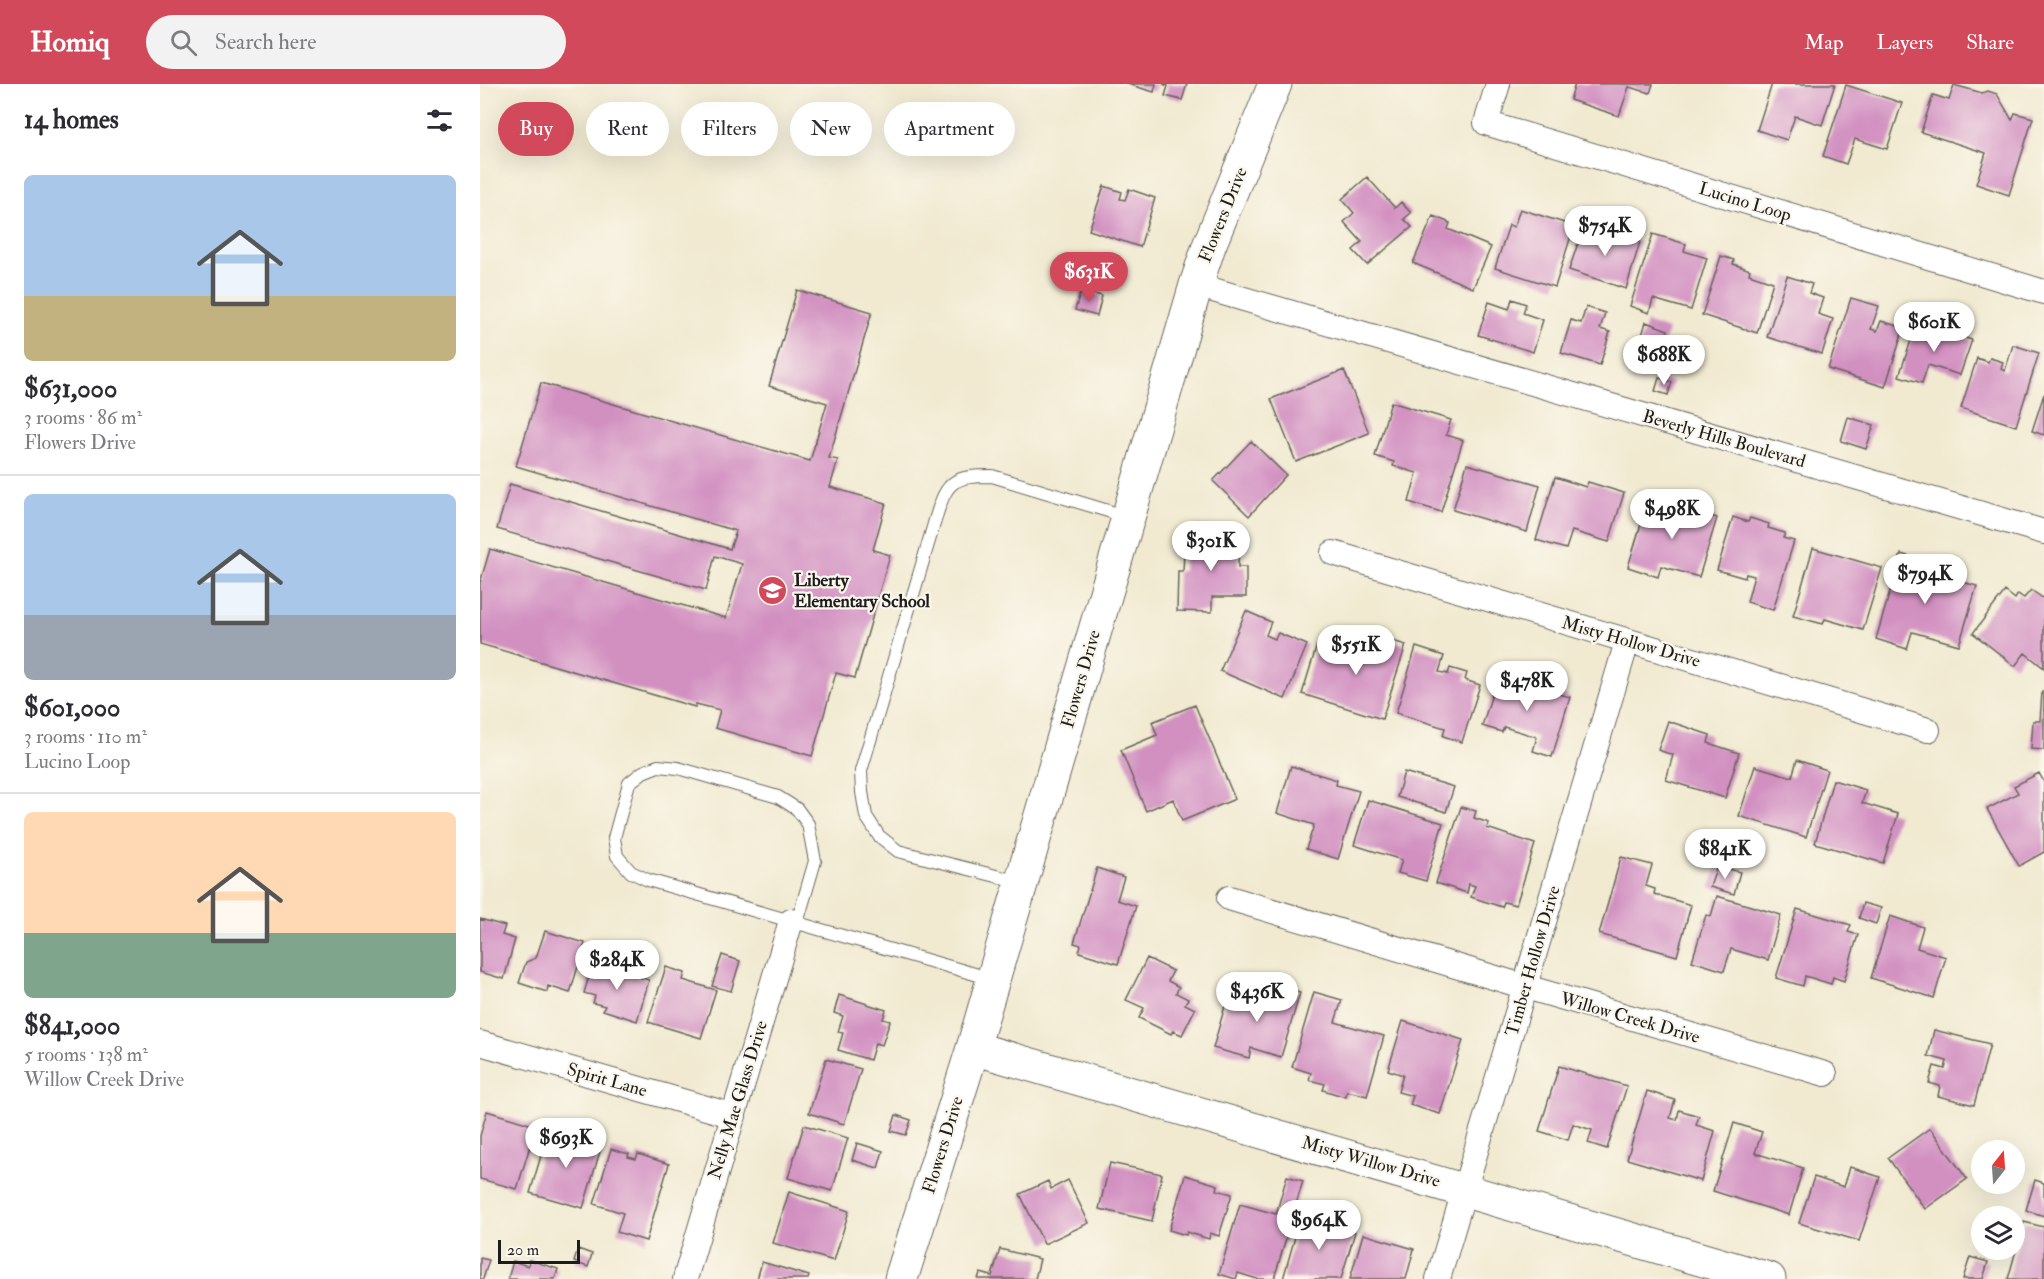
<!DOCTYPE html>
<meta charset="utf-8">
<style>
:root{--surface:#fff;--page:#f2f2f3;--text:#2b2b33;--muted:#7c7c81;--line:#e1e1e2;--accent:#d1495b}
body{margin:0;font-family:"IM FELL Double Pica",serif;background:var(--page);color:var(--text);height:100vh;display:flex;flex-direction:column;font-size:22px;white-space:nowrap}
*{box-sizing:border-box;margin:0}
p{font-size:20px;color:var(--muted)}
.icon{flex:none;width:33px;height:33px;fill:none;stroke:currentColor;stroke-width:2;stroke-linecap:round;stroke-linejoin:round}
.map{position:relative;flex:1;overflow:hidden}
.sheet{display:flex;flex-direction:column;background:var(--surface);width:480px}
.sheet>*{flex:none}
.guide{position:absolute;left:18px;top:18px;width:570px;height:54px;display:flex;gap:12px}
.needle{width:39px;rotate:17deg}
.tools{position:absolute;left:1491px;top:1056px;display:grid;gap:12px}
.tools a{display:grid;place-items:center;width:54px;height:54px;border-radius:50%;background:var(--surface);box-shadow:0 6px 24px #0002;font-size:30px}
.scale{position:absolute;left:18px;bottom:15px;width:82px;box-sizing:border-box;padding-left:6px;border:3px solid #1c1c1c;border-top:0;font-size:16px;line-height:21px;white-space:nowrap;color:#1c1c1c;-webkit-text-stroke:4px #fbf7ec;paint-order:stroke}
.price{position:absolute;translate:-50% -51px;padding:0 14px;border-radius:21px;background:#fff;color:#222;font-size:20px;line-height:39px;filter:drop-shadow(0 2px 3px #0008)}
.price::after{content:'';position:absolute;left:50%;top:36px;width:18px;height:14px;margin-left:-9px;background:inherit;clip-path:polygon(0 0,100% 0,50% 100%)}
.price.selected{background:var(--accent);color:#fff}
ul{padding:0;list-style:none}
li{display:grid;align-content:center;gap:12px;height:318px;padding:0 24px}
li+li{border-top:2px solid var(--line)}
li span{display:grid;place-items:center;height:186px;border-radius:9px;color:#555}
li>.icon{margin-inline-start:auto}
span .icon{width:108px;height:108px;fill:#fffc;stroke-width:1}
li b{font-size:26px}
h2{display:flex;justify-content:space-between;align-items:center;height:72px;padding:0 24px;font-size:26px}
.tag{padding:0 21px;border-radius:27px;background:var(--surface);box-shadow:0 6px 24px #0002;font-size:21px;line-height:54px}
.tag.selected{background:var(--accent);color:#fff}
header{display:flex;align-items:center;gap:36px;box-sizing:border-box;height:84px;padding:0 30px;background:var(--accent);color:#fff}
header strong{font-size:28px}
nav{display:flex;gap:33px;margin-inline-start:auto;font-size:21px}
.search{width:420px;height:54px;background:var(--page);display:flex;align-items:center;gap:15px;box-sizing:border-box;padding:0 21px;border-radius:33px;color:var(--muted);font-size:22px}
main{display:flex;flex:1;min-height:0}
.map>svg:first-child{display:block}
.building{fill:#d290c1}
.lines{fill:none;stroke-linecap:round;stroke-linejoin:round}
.lane-casing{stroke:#67645b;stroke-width:14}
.street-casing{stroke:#67645b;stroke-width:26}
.secondary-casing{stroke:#67645b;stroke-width:35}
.lane{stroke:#fff;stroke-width:12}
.street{stroke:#fff;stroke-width:24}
.secondary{stroke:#fff;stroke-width:33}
.labels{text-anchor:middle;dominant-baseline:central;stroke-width:4.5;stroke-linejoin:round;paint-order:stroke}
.street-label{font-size:18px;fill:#1c1c1c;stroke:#fbf7ec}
.poi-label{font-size:18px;font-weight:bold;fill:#1c1c1c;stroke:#fbf7ec;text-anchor:start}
</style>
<header>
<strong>Homiq</strong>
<div class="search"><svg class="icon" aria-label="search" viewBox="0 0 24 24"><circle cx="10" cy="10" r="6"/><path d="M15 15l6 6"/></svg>Search here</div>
<nav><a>Map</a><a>Layers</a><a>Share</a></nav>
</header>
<main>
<section class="sheet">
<h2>14 homes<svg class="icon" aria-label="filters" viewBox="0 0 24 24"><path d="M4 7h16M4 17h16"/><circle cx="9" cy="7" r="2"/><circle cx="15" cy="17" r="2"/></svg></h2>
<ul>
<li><span style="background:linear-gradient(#a9c7e8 65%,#c2b280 0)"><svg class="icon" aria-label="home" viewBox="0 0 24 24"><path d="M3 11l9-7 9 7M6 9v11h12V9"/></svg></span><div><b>$631,000</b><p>3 rooms · 86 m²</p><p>Flowers Drive</p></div></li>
<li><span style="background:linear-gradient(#a9c7e8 65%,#9aa5b1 0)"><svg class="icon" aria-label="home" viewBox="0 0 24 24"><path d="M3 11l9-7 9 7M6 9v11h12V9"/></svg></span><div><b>$601,000</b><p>3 rooms · 110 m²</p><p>Lucino Loop</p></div></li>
<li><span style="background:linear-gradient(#ffd9b3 65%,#7fa58c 0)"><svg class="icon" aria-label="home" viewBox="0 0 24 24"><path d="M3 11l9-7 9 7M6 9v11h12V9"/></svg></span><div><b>$841,000</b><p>5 rooms · 138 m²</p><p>Willow Creek Drive</p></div></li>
</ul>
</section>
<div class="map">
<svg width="1564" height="1195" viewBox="0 0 1564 1195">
<rect width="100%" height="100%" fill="#fbf7ec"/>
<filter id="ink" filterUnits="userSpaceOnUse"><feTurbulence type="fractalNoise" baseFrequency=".0167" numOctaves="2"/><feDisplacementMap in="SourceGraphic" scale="12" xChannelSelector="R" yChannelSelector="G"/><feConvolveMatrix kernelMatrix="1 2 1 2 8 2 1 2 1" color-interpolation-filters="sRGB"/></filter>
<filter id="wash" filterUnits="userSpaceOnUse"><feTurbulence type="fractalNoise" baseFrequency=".008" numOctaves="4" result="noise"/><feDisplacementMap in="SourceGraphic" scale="24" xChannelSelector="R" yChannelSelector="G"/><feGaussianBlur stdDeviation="1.35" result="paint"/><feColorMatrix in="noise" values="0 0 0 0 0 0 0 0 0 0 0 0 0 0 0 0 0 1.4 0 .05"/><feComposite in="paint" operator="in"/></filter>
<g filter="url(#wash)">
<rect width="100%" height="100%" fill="#f1ead1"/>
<g id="blocks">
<path class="building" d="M647,0H676L674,8Z
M683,0H707L702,16L685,12L688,2Z
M1095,0H1173L1170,9L1149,3L1139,32L1090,16Z
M1292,0H1355L1342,41L1315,32L1307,56L1277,46Z
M1366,1L1422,19L1407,65L1375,55L1366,80L1343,72Z
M1474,1L1502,9L1508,7L1517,10L1532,36L1535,29L1553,34L1529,111L1496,100L1506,69L1441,48L1453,11L1469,16Z
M887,93L915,124L921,118L931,129L924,135L932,143L887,181L873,166L882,158L864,138L874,129L862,115Z
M624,102L642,108L640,115L645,116L649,105L675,114L660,163L609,146Z
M1040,125L1094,142L1075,203L1015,184L1029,141L1034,143Z
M953,132L970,139L968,145L1011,163L993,204L933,179Z
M1104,141L1160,158L1146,205L1089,186Z
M1173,150L1206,160L1204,167L1227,174L1211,226L1173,215L1169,229L1150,222Z
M1241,172L1254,176L1253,180L1270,186L1269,190L1293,198L1277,249L1222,231Z
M1307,192L1332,200L1329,209L1343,214L1338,230L1353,235L1342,270L1287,253Z
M317,206L392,228L349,374L358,376L350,403L406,419L393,466L410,471L375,594L356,589L332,672L235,644L240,626L216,620L215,623L0,560V499L10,465L246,534L262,480L235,472L226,506L17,445L30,400L250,465L256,447L36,382L61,299L330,377L347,319L289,302Z
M601,207L622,212L617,232L595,226Z
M1371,214L1399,222L1391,245L1397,247L1401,237L1424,244L1405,303L1348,285Z
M1032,215L1046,220L1043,229L1063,236L1053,268L998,251L1009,218L1029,225Z
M1106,223L1125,229L1120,245L1130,248L1120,281L1081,269L1091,236L1101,239Z
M1166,238L1188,246L1182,265L1160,258Z
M1437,239L1492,256L1480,291L1448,281L1442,299L1419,292Z
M1533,261L1559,269L1536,342L1481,324L1497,274L1508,278L1510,274L1523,278L1521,285L1525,287Z
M864,286L889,349L816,378L791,315Z
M1179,294L1192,298L1188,311L1175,307Z
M1564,310V351L1552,347Z
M911,318L971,336L966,351L983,356L961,428L929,418L937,389L913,382L914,378L895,372Z
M1368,333L1394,341L1386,365L1361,357Z
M771,357L806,391L769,432L733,397Z
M987,380L1060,401L1047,448L973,426Z
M1075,393L1106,403L1108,398L1144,409L1129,458L1092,447L1086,465L1056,456Z
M1169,414L1237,434L1219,493L1181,482L1178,493L1148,483Z
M1253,433L1268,438L1270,434L1289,440L1288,444L1305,449L1303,454L1314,457L1293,526L1267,518L1274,492L1266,490L1265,494L1237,486Z
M717,442L750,444V460H759L758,483H766V513H732V528L697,527L698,487H703L704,469L716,470Z
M1333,464L1402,484L1383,546L1345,535L1343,540L1313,532Z
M1421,470L1455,480L1464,493L1497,502L1479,561L1432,548L1427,565L1396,555Z
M1551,506L1564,515V584L1545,569L1535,582L1493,549L1525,507L1535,515L1538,510L1544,514Z
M766,527L791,538L786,551L795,555L798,549L827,561L805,615L740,587Z
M893,551L926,561L902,635L822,610L837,561L862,569L865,560L889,567Z
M936,563L964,572L959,588L968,590L970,584L987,589L985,596L1000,601L982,658L963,652L965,644L916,629Z
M1018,591L1048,601L1049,597L1063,601L1062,605L1090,613L1072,673L1053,667L1057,653L1024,643L1022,648L1002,642Z
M1562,608H1564V666L1551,665L1553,637H1560Z
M715,621L755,715L702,737L693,715L666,727L641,666L677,651L672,638Z
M1188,637L1230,651L1228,659L1259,669L1245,714L1186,696L1193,671L1178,666Z
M1317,676L1347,686L1326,753L1259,732L1275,682L1312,693Z
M811,682L857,696L856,701L879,707L858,775L826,765L834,741L797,729Z
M924,688L974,703L966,728L917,713Z
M1559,689L1564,698V768L1539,782L1507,725L1538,709L1534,702Z
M1353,696L1386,706L1382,719L1418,730L1403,779L1335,759Z
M888,716L963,739L946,797L918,789L922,776L874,761Z
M981,723L996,727L994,734L1009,739L1007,744L1055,760L1036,821L1024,818L1022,823L991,813L995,802L989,800L987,809L956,799Z
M1141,773L1172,781L1166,802L1175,805L1174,810L1211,821L1197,872L1119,850Z
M1237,782L1260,788L1254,810L1230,803Z
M617,784L644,793L637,816L656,822L638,880L599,868L601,861L594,859Z
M1237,812L1301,831L1288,876L1251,865L1244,887L1212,877L1226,831L1231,832Z
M1383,819L1401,824L1396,840L1379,834Z
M1317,825L1371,841L1368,848L1378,851L1364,897L1353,893L1351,900L1325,892L1323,902L1296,894Z
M1410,832L1443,843L1437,864L1466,873L1454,914L1391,894Z
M0,835L25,842L22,851L35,855L24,895L0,888Z
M65,847L105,859L90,909L68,902L67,908L39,899L46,878L56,874Z
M242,871L260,877L251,907L232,902Z
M667,874L693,887L688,897L699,903L696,909L708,915L705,920L715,925L702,951L693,947L691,950L659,934L664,924L646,916Z
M113,879L169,896L157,937L123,926L125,922L113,919L115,912L104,909Z
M186,883L205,889L203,896L236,906L221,954L168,938Z
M792,901L820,909L801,973L771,964L769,974L733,964L749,908L786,919Z
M834,908L862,916L855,938L904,952L887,1012L867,1007L866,1013L843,1006L845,1000L829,996L831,989L812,983Z
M359,911L406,926L403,935L410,937L402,961L395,959L390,976L358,966L363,949L358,948L363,932L354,929Z
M923,937L983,956L960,1030L930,1021L933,1012L918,1008L923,991L908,986Z
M1454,946L1510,960L1494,1021L1458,1012L1460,1002L1449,999L1454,982L1465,985L1467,977L1448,972Z
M346,975L381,985L364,1040L329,1029Z
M1079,982L1147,1002L1127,1065L1108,1059L1112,1046L1093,1040L1088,1056L1059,1047Z
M1167,1007L1195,1016L1190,1034L1197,1036L1199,1026L1219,1032L1216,1041L1235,1047L1221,1097L1147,1075Z
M7,1027L56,1042L37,1105L0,1095V1052Z
M416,1031L431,1036L426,1051L411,1047Z
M1254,1039L1282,1048L1275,1069L1323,1084L1309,1131L1233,1107Z
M324,1041L368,1054L352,1107L308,1094Z
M1450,1044L1487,1095L1445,1125L1408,1074Z
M80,1045L95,1049L93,1056L101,1058L102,1055L122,1061L103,1124L50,1109L68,1048L78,1052Z
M377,1059L403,1067L398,1084L372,1076Z
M131,1065L149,1070L148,1073L156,1075L158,1070L189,1080L166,1157L137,1148L143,1129L114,1120Z
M630,1079L682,1090L672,1137L619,1125Z
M1370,1083L1400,1093L1379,1157L1319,1139L1334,1093L1364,1103Z
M705,1091L738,1101L737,1106L752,1110L739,1152L730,1149L729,1155L707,1148L706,1151L689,1146Z
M807,1092L823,1097L794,1195H777L758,1189L756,1195L739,1190L760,1120L796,1130Z
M588,1096L609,1139L564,1160L540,1110L568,1097L571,1105Z
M1555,1096L1564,1099V1132L1546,1126Z
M309,1108L369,1127L354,1177L293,1159Z
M821,1132L875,1148L861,1195H803Z
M1544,1138L1564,1143V1195H1528Z
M883,1150L934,1165L926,1195H870Z
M98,1165L112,1170L108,1183L94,1178Z
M520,1165L560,1175L555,1195H498L500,1189L512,1192Z
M1490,1173L1508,1178L1503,1195H1483Z
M0,1174L9,1176L3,1195H0Z
M49,1176L78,1185L75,1195H28L33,1177L48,1182Z
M282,1178L329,1192L328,1195H277Z"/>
</g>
</g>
<g filter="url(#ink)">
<use href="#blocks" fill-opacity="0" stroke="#67645b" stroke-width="1.5"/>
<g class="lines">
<defs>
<path id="lane" d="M540,798L418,767L399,752L386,732L382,708L381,687L456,433C467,396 474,392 512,392L648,433
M317,839L335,777L328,740L317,725L298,713L198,684L178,682L163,688L149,699L134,754L137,772L151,788L168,796L512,895"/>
<path id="street" d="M1018,0L1006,39L1564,208
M716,201L1564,448
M853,469L1448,646
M749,814L1046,903L1345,990
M0,959L254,1032
M205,1195L311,837
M958,1195L1147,558"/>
<path id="secondary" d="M493,964L1289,1195
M421,1195L493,964L716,201L729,162L795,0"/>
</defs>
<use href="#lane" class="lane-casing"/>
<use href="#street" class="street-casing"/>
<use href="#secondary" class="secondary-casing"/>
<use href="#lane" class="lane"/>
<use href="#street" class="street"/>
<use href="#secondary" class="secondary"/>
</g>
</g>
<defs>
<symbol id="school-disc" viewBox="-11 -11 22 22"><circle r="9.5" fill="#d1495b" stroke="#fbf7ec"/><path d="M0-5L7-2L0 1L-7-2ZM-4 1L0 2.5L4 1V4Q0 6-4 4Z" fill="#fff"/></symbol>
</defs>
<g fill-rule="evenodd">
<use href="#school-disc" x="276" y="490" width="33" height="33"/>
</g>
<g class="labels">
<g class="street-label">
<text transform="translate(1265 118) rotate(17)">Lucino Loop</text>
<text transform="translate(743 131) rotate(-68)">Flowers Drive</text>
<text transform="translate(1244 355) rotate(16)">Beverly Hills Boulevard</text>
<text transform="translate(1151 558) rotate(16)">Misty Hollow Drive</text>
<text transform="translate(601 595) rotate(-74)">Flowers Drive</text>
<text transform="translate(1053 877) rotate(-74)">Timber Hollow Drive</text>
<text transform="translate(1150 934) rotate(16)">Willow Creek Drive</text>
<text transform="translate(127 996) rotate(16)">Spirit Lane</text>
<text transform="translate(258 1016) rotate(-73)">Nelly Mae Glass Drive</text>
<text transform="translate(463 1061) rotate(-73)">Flowers Drive</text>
<text transform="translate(891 1078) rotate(16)">Misty Willow Drive</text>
</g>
<g class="poi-label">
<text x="314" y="496">Liberty<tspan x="314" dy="21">Elementary School</tspan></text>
</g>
</g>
</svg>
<div class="tools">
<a><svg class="needle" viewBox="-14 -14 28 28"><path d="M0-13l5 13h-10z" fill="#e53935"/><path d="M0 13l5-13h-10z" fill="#7c7c81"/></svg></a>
<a><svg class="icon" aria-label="layers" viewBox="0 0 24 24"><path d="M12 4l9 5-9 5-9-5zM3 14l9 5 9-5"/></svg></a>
</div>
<div class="scale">20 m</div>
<b class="price" style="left:1125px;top:173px">$754K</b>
<b class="price selected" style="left:609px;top:219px">$631K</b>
<b class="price" style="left:1454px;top:269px">$601K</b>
<b class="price" style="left:1184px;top:302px">$688K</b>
<b class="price" style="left:1192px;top:456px">$498K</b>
<b class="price" style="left:731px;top:488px">$301K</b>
<b class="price" style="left:1445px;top:521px">$794K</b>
<b class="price" style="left:876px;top:592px">$551K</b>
<b class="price" style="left:1047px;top:628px">$478K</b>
<b class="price" style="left:1245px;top:796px">$841K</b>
<b class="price" style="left:137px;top:907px">$284K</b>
<b class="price" style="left:777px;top:939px">$436K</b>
<b class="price" style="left:86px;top:1085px">$693K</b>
<b class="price" style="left:839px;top:1167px">$964K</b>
<div class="guide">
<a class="tag selected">Buy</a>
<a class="tag">Rent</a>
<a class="tag">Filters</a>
<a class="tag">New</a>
<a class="tag">Apartment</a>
</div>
</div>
</main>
